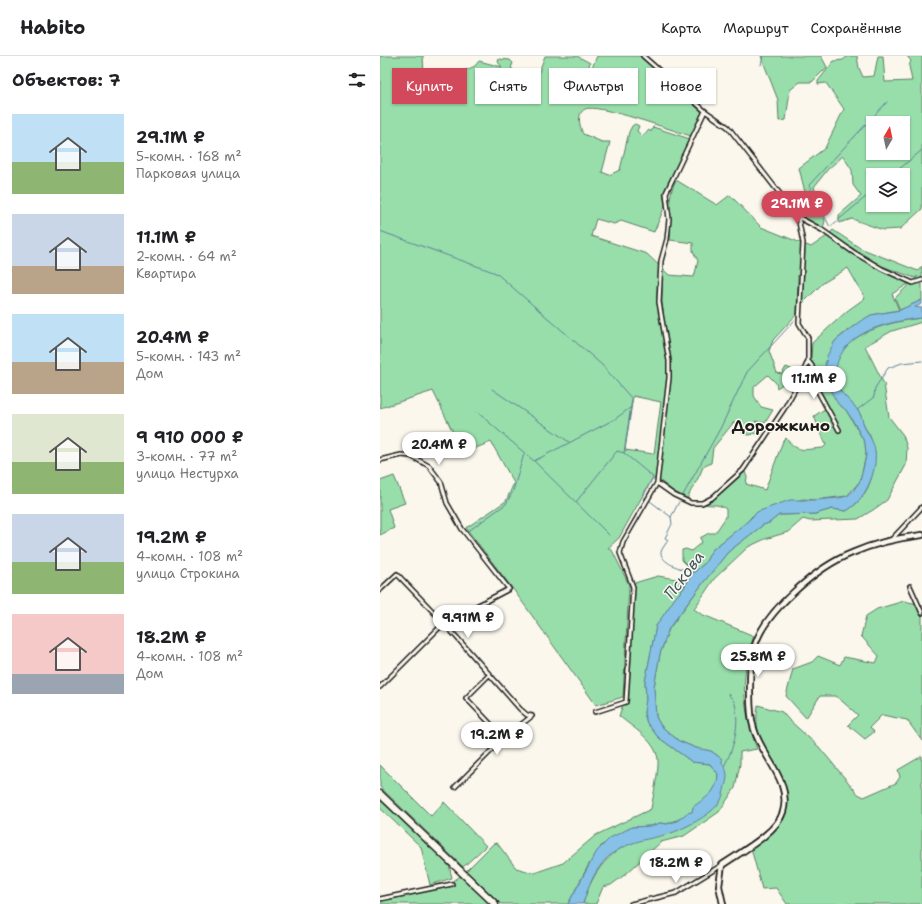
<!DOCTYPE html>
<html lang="ru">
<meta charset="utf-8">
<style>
:root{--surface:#fff;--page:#f6f6f6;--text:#202124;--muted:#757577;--line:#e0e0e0;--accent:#d1495b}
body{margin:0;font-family:"Shantell Sans",sans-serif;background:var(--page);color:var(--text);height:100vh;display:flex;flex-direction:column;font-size:15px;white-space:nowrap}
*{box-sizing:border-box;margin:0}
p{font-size:13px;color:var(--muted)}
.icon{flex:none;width:22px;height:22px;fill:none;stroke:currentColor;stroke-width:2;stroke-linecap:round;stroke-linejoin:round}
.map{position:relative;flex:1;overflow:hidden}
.panel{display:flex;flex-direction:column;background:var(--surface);width:380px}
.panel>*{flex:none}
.banner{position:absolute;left:12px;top:12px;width:380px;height:36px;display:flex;gap:8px}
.needle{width:26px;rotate:9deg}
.controls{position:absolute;left:486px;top:60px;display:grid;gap:8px}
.controls a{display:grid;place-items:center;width:44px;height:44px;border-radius:0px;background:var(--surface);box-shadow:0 1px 3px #0004;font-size:20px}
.price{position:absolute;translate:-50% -34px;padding:0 9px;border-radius:14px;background:#fff;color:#222;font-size:13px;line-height:26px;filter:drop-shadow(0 1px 2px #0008)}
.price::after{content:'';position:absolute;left:50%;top:24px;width:12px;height:9px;margin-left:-6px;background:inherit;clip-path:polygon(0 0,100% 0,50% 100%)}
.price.selected{background:var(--accent);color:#fff}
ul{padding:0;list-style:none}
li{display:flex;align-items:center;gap:12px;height:100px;padding:0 12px}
li span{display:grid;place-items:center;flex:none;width:112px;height:80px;border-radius:0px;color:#555}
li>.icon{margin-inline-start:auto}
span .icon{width:48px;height:48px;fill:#fffc;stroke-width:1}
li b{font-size:17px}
h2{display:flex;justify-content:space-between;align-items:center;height:48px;padding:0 12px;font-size:17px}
.tag{padding:0 14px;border-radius:0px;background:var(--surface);box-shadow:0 1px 3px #0004;font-size:14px;line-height:36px}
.tag.selected{background:var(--accent);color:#fff}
header{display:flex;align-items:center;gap:24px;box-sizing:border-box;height:56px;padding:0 20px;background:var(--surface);border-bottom:1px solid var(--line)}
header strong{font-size:19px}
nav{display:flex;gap:22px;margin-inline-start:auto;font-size:14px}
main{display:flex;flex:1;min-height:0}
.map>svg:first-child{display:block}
.green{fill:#98deaa;stroke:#5a7d63;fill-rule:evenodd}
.water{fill:#88c1e7;stroke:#5d7f96}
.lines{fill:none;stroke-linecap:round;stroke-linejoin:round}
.stream{stroke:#5d7f96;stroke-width:1}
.street-casing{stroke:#1c1c1c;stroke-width:6}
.secondary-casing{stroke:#1c1c1c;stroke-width:8}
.highway-casing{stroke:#1c1c1c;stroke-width:9}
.street{stroke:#fbf7ec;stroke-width:3}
.secondary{stroke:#fbf7ec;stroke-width:4.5}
.highway{stroke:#fbf7ec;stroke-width:6}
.labels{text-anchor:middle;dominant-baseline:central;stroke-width:3;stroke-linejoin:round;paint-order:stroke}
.neighbourhood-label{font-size:16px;font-weight:bold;fill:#1c1c1c;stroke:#fbf7ec}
.water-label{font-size:16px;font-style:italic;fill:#425663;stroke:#fbf7ec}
</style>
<header>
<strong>Habito</strong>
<nav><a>Карта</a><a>Маршрут</a><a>Сохранённые</a></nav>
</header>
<main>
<section class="panel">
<h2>Объектов: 7<svg class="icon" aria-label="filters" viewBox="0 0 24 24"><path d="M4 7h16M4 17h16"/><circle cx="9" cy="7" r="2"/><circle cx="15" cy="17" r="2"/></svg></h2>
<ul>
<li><span style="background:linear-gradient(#bfe0f5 60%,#8fb573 0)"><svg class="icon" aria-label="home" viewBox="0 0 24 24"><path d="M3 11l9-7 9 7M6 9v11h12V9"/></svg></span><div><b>29.1M ₽</b><p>5-комн. · 168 m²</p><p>Парковая улица</p></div></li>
<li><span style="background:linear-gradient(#c9d6e8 65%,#b9a48a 0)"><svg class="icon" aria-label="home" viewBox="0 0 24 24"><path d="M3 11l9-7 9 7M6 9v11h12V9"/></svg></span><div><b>11.1M ₽</b><p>2-комн. · 64 m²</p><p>Квартира</p></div></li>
<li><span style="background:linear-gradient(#bfe0f5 60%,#b9a48a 0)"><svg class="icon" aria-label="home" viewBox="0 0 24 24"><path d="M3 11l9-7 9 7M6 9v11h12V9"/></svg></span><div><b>20.4M ₽</b><p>5-комн. · 143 m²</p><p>Дом</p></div></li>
<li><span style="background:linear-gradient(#dfe7d0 60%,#8fb573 0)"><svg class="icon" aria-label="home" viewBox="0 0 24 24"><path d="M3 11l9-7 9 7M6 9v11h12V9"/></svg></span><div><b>9 910 000 ₽</b><p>3-комн. · 77 m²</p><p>улица Нестурха</p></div></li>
<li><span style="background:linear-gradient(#c9d6e8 60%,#8fb573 0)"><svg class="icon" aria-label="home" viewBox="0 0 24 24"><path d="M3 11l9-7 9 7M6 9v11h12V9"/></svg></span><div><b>19.2M ₽</b><p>4-комн. · 108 m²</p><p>улица Строкина</p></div></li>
<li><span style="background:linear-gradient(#f6c9c9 75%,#9aa5b1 0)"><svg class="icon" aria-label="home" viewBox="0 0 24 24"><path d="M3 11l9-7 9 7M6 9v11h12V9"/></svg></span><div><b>18.2M ₽</b><p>4-комн. · 108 m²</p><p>Дом</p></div></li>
</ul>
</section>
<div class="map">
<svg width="542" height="848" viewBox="0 0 542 848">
<rect width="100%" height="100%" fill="#fbf7ec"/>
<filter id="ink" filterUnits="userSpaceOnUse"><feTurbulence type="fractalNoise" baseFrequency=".025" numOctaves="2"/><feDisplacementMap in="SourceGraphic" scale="8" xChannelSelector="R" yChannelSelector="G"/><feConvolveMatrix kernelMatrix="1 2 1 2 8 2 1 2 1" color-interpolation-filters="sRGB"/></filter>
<g filter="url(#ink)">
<path class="green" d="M0,0H43L44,19L58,27L95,10L99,5L122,11L118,6L119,3L130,4L133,7L131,12C138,18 148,21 157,21L165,0H197L210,7L204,26L208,38L225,46C230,43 231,36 237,33L239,23L212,12L217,0H260L323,57L311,80C294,75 217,47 205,53C196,58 200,71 203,78L222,86H230L222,116L229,119L240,114L249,76L252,70L255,68L259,70L257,75L262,80L269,74L271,76L273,71L310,83L286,131L283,138L285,150L274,176L241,165L234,168L216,163L211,180L267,198L289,219L314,221L318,205L313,195V187L290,184C293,160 284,148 296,124L337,149L350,139L381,171L431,191L447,180C465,192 483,205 503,215C512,219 521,221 528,228L512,238L519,254L491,259L468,274L455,285L445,308L466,354L485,387L486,399L480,425L467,440L434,444L423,443L372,460L368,465L332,494L325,507L312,518V514L302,504V494L306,493L311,495L322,486L320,482L329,477H335L346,461V453C338,447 333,450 324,448L333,444L365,416L367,421L366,428L385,434L403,385L406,382C418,398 425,393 443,392L446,389L434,360L448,351L437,329L435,312L431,302L432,287L467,255L485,242L468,212L443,227L421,249L424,218L418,219L417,258L393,284L389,295L397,317L402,318L406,311L411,313L415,319L397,332L396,327L388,319L374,331V340L381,351L393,354L385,367L375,365L383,374L380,379L375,377L370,379L363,378L354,366L333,392L331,407L323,411C319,423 312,431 307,443L293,435L278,423H272L239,482L228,492L232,494L249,529L243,641L216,649L133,533L86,472L126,445L134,427L111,386L83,397L53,335L0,352ZM278,221L282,222V246L284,265C274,256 277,234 278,221ZM253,340L281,346L274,398L245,394Z
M381,0H441L447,11L432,26H420L410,34L406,64L399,65L398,44Z
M468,0H477L479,12L483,21L494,20L498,0H503L505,26L532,25L529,10L531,5L527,0H542V153L520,173L503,174L472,163L459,167V159L481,140L473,129L472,114L463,100L448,113L434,131L445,165L443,172L422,162L418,158L428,148L419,112L445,92L464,53L446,27L438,28V25L454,5L463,4ZM493,67H523V97H493ZM493,119H523V149H493Z
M453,174L480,192L538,215L542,210V244L520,254L515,242L538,220L535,222L502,210L449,178Z
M542,262V266L512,275L485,290L504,328L509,361L523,379L527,392L526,409L507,444L493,454L478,463L430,465L423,463L408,476L385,483L368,491L334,523L314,553L321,558L374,580C359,620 363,654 377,693L360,696V708L355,732L339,756L304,780L281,786L247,817L231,829L223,831L216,848H203C212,815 231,791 265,782C276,779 288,778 298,774C310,769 322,760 333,753L342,703L331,695L316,692L299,685L281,670L276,661L274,631L280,598L289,573L323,527L348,496L383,469L389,467L399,459L435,458L452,453L466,455C491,442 499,408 491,383C490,378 486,374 484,370C482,366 482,361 480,358C474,346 457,338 455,324C447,280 511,265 542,262Z
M14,420L25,447L8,453L14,472L0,479V425Z
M278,520L308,525L276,570L265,626L266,643L264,657L267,667L278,681L312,706L330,708L338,718L337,729L326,744L316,749L312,756L304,761L287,768L280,767L271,770L252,771L222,789L209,808L188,848H121L86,815L113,788L117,787L136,812L154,817L183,807L216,779L271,753C273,740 279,715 278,703C275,684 252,671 239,660L247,637L251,528Z
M524,545L542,549V685L527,664L502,659L490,671L494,676L485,683L468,669L478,659L456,640H440L426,662L406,640L413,613L432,606L438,600L460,609L464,601L496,607L499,600L481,580L486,560L497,553Z
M378,649L402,656L408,663L439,691L478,738L484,741L516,727L520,721L518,714L542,700V848H407L396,832L382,833L371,792C378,787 385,783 391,777C426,745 395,718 382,686C376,673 376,663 378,649Z
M0,709L51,760L64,746L106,790L83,811L0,731Z
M0,744L69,809L72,822L50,829L41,791L0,752Z
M80,820L111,848H0V843C20,839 67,833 80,820Z"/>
<path class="water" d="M542,244V248L535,251L542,252V262C510,265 463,275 456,312C455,316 454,320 455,324C458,338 475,347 480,358C482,362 483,366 484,370C488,378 494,386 495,395C498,416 484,446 466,455L452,453L435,458L399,459L389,467L383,469L348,496L323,527L289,572L280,598L274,631L276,661L281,670L299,685L316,692L331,695L342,703V707C348,715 348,721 345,730C344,734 343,740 341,744C334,757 312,768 299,774C276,784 257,781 233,797C217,808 208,830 203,848H188L217,795L230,782L252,771L271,770L280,767L287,768L297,765L307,757L312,756L313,751C326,741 337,737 338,718L330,708L312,706L278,681L267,667L264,657L266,643L265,626L276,570L295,542L304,532L312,518L325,507L332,494L368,465L377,456L410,444H434L459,442L467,440L473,435L480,425L484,409L486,399L485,387L473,365L466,354L458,348L446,327L444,320L447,300L455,285L479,266L491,259L520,254Z"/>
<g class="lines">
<path class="stream" d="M381,9L383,0
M512,119L542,94
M493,135L450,171L429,129L507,46
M0,175L116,217L222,309L252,343L244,397L273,421L263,441L265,442
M112,333L189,386
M477,354L494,341L495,332L508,312L522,307L542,305
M97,356L154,405L235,363L250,352
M154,405L229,479
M302,441L341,371L367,316L414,265
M270,445L291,461L292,468L285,482L288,484C286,488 282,492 281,496C280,506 301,514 309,514L312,517
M196,446L237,395L244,397
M291,461L299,446
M131,531L87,476L126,448L133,435L144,398
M344,710C354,693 360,668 355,648C354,644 350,641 348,638"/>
<defs>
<path id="street" d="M263,0L325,55L348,71L418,161L442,174L473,196L502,213L533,227L542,224
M428,305L432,310L435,330L459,374
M0,404L21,399L31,400L49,410L61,426L67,447L82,473L129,533L64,567L0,631
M277,427L294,439L311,447H322L332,442L363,414L404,353L419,326L428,305V282L419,267L423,187L418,161
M512,483L542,451
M530,530L542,557
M0,534L17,518L64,567L140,653L147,659L152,660
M109,619L86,642L124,682
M215,656L246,646L253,531L240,497L243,486L277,427L289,322V305L279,246L281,205L287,183L289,163L286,137L325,55
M75,731L124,682L152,660
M0,843L72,828
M251,848L296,837L342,809"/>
<path id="secondary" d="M343,848L339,830L342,809C359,797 397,777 403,756C412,725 382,701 374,673C370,661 370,649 370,637C370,621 370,604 375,589C386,554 439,510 472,497C495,487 517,482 542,479"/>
<path id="highway" d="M0,738L115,848"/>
</defs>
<use href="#street" class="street-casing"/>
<use href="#secondary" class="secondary-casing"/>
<use href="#highway" class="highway-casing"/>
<use href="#street" class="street"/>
<use href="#secondary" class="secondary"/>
<use href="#highway" class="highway"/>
</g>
</g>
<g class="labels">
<g class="neighbourhood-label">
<text x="401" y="369">Дорожкино</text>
</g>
<g class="water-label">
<text transform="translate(304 519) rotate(-53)">Пскова</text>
</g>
</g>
</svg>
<div class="controls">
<a><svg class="needle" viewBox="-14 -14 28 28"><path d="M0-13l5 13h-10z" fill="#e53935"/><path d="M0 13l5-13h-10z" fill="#757577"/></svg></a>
<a><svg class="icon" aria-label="layers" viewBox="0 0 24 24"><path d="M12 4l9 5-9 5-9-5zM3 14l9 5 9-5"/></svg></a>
</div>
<b class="price selected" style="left:417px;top:169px">29.1M ₽</b>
<b class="price" style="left:434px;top:344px">11.1M ₽</b>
<b class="price" style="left:59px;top:410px">20.4M ₽</b>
<b class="price" style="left:88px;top:583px">9.91M ₽</b>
<b class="price" style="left:378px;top:622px">25.8M ₽</b>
<b class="price" style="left:117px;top:700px">19.2M ₽</b>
<b class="price" style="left:296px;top:828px">18.2M ₽</b>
<div class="banner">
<a class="tag selected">Купить</a>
<a class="tag">Снять</a>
<a class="tag">Фильтры</a>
<a class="tag">Новое</a>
</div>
</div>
</main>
